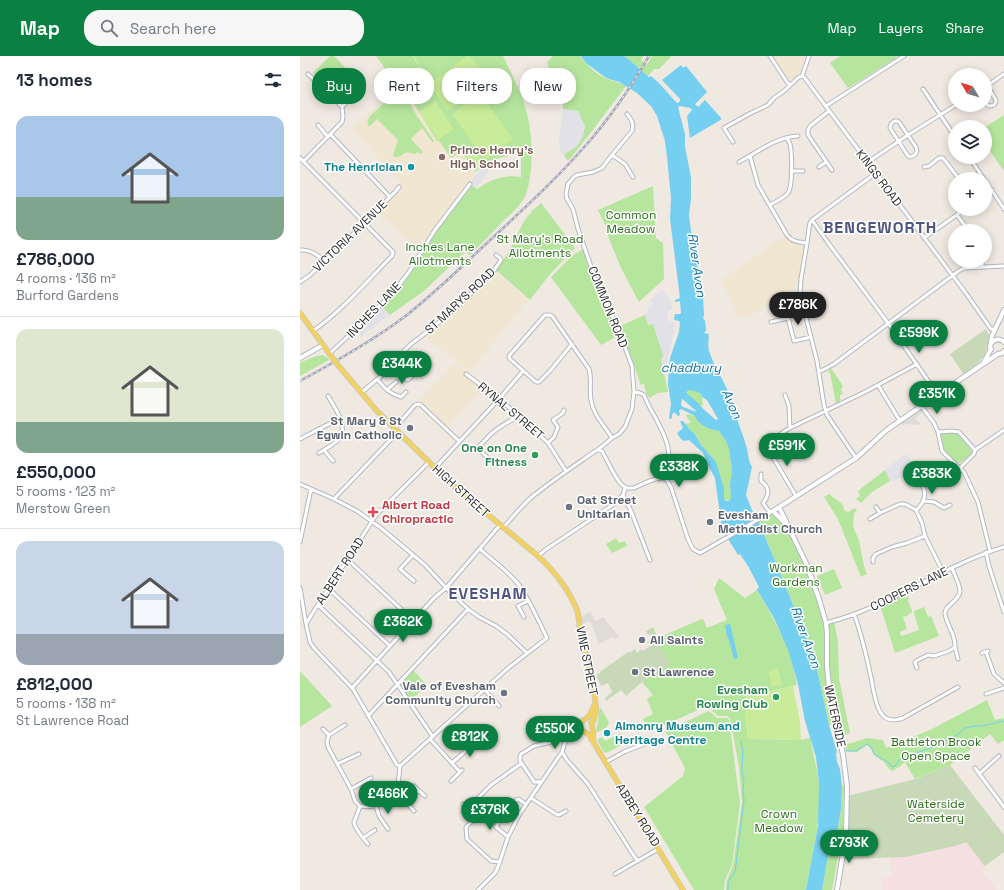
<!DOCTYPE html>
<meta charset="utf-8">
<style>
:root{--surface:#fff;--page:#f6f6f7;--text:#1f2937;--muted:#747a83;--line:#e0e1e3;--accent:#0b8043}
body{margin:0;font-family:"Space Grotesk",sans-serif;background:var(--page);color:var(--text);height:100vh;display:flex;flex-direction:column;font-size:15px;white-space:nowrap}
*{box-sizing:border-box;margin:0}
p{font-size:13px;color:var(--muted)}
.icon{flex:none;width:22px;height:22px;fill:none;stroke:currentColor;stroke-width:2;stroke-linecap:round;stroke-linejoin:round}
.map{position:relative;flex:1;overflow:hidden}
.details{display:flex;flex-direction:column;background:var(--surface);width:300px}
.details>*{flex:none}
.banner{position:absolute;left:12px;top:12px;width:380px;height:36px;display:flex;gap:8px}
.needle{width:26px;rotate:308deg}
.buttons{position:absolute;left:648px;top:12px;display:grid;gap:8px}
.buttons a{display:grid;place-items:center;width:44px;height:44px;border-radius:50%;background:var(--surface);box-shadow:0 2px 10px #0003;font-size:20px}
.price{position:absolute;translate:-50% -34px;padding:0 9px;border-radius:14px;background:var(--accent);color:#fff;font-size:13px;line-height:26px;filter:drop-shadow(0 1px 2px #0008)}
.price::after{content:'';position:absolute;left:50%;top:24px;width:12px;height:9px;margin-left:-6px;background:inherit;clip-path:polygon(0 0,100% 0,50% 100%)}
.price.selected{background:#222;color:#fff}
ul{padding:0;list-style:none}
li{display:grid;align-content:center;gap:8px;height:212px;padding:0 16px}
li+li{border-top:1px solid var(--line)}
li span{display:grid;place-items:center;height:124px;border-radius:12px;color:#555}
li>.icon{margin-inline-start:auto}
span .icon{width:72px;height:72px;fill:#fffc;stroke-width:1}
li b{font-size:17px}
h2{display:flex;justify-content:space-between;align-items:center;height:48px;padding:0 16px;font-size:17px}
.chip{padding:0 14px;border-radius:16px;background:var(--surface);box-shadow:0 2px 10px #0003;font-size:14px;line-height:36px}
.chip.selected{background:var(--accent);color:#fff}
header{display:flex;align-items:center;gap:24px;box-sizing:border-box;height:56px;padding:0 20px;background:var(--accent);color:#fff}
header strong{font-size:19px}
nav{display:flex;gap:22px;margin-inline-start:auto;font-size:14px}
.search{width:280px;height:36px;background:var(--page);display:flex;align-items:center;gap:10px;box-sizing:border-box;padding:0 14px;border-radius:16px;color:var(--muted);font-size:15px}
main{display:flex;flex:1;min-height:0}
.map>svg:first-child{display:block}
.industrial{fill:#e3e1e8}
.education{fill:#f0e6d1}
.medical{fill:#f5dfe0}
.green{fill:#b6e59e}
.cemetery{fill:#c8d9b8}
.pitch{fill:#c9ec9a}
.plaza{fill:#dfdcd8}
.water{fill:#75cff0;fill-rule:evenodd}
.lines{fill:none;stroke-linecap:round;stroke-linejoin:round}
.stream{stroke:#75cff0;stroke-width:1}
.canal{stroke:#75cff0;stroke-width:4}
.river{stroke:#75cff0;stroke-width:7}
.minor-casing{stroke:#b4b7c1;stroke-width:5}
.secondary-casing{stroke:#b4b7c1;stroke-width:6}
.primary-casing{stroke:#c9c9c9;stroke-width:6}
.minor{stroke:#fff;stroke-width:3}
.secondary{stroke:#fff;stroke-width:4}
.primary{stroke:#f2d163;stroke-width:4.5}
.rail-casing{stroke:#a3a6b8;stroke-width:2.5}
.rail{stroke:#fff;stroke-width:1;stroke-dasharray:3;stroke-linecap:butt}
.primary-bridge-casing{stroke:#c9c9c9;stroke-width:6;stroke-linecap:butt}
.primary-bridge{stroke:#f2d163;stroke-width:4.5}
.education-dot{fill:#8d6e63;stroke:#fff;stroke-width:1.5}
.culture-dot{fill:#0f9aa8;stroke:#fff;stroke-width:1.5}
.worship-dot{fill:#6b7280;stroke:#fff;stroke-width:1.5}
.leisure-dot{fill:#2e9e5b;stroke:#fff;stroke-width:1.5}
.health-dot{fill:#e0444e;stroke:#fff;stroke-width:1.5}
.labels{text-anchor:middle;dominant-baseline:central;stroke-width:3;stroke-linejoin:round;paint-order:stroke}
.education-label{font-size:12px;font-weight:bold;fill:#785e54;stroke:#fff;text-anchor:start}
.culture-label{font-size:12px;font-weight:bold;fill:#0d838f;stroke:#fff;text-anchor:end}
.street-label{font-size:12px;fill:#2e2e2e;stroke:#fff}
.park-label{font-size:12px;fill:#2c6e1b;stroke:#fff}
.worship-label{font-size:12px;font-weight:bold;fill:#5b616d;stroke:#fff;text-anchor:start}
.leisure-label{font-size:12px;font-weight:bold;fill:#27864d;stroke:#fff;text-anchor:end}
.health-label{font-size:12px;font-weight:bold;fill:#be3a42;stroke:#fff;text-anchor:start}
.water-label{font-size:13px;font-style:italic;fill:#0d6fa3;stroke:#fff}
.district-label{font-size:16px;font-weight:bold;letter-spacing:1px;fill:#4d5680;stroke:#fff}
</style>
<header>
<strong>Map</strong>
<div class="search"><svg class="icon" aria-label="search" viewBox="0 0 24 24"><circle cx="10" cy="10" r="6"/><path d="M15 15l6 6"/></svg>Search here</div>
<nav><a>Map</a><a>Layers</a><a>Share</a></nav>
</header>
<main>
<section class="details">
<h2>13 homes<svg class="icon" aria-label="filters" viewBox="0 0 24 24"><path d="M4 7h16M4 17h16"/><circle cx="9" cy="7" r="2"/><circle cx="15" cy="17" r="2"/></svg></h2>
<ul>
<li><span style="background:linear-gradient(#a9c7e8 65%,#7fa58c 0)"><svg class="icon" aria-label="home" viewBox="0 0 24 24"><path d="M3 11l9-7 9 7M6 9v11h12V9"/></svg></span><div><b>£786,000</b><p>4 rooms · 136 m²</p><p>Burford Gardens</p></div></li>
<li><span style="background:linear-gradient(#dfe7d0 75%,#7fa58c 0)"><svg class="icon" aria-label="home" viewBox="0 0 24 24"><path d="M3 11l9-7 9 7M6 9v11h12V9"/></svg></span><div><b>£550,000</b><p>5 rooms · 123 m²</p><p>Merstow Green</p></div></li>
<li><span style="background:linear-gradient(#c9d6e8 75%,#9aa5b1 0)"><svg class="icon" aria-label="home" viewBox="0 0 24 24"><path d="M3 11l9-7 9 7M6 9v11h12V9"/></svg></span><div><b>£812,000</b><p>5 rooms · 138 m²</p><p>St Lawrence Road</p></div></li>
</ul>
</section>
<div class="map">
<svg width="704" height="834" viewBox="0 0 704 834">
<rect width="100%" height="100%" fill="#efe9e1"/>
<path class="industrial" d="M263,53L278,55L285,70L283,80L280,86L275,92L262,99L260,93L259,84Z
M192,107L193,108L176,132L169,127L180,113Z
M362,233L370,243L372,253L368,254L367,264L374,266V276L368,301L367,315L364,321L361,304L363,299L353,268L348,269L345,259L349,250L353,248L350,245Z
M82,250L90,259L61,281L56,275Z
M607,398L617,411L600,422L591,426L585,413Z"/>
<path class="education" d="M114,0L221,97L191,105L179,111L129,178L119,196L77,155L98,132L101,128L52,72L97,32L122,14Z
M473,0H505L499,17L492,24L488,23Z
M486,179L489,182L507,188L500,228L495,230L449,261L439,262L421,224Z
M196,215L228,244L169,316L127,283L129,278Z
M154,307L184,331L147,371L118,344Z"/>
<path class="medical" d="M666,786L685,810L681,815L697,834H583L582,823L592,821L589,801H605L655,790Z"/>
<path class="green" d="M30,0H34L60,27L41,45L13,17Z
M76,0H113L121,14L114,0H203C211,17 221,35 226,54C233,77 235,123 223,144C218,152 211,158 204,164C193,176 181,188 170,199L165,196L124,235L90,259L82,250C106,227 117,203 135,176C146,159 159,145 171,129L177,133C190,124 204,118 221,121V98C207,99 184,104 176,116L161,95L151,102L139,85H137L102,28L96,32L82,8Z
M253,0H280C287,9 297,19 307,23C314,25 320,27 326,30L292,75L270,103L267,104L264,98L275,92L280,86L283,80L285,70L278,55L263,53V50L247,6Z
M324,0H343L341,4L347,9L352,0H371L370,2L359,13H354L348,20L327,2Z
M540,0H599L548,32L530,7Z
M96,39L102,40L109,46L117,60L134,85L133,87L122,72L111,83L123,96L121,98L117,96L115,98C112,97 108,96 105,97C100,99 99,103 93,100L98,84L77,63L69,71C66,66 68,63 71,59L92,40Z
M704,59V115L685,88V71Z
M353,130L356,182L363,187L364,223L339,246L321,212L308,180L307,173L298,154Z
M241,147L275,192L250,218L230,244L196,214L209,196L224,165L233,154Z
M283,193L291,221L319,279L301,289L251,221L272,200Z
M345,259L348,269L353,268L363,299L361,304L368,336L358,337L349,342L346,336L344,328L341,329L320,270Z
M23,299L28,302L29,304L0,320V307C8,303 14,300 23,299Z
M531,312L543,330L542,331V332L541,333L543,338L540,339V346L536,348L530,317H528V316Z
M389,334L398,336L402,339V341L403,349L397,351L384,337Z
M388,358L395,360L410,373L419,375L426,385L429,393L432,414L430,429L431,442L429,445L424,443L421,422L394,377L391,375L384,368L391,367L386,360Z
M651,376L657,377L671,394L672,396C669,400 664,405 660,407L653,405L644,395L641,380V379L644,377Z
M585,414L590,425L572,436L561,447L556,443L560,440L558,435Z
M529,438L542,448L545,455L548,456L555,452L557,455L554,457L553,471L559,484L564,510L567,518L561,521L538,463L524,441Z
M473,455L484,466L501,497L526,567L534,565L538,586L539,622L550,677L539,681L536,667L529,669L517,613L506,580L458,464Z
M316,482L319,487L325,485L327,490L312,497L306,488Z
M534,513L542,532L525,539L517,520Z
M419,522L445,542L457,534L473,562L489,595L497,629L446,641L449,655H445L448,683L501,684L510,682C513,697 517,712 519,727C522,763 512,799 506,834H426L427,824L433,810L442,746L439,711L430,662L427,660H418L407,650L349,676L343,663L353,658L347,643L353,639L342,626L350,619L353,622L370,607L355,582L357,580L360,581L397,565L403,563L407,572L427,564L414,533Z
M603,538L605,542L608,540L609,543L608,544L612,555V557L608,558L609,559L603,561L607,573L600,576L601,580L619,574L614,557V555L624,551L628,561L631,560L639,580L595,597L580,549Z
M112,613L127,629L109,646L97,628Z
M0,615L32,650L0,671Z
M687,644L695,664L704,662V684L698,688L690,678L650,709L615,723L605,706L599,711L592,715L589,713L584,706L574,699L571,693L567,689L557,696L546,695L545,689L567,682L583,684L586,692L632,673Z
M300,651L309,666L307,671L296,677Z
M409,655L417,662H427L429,664L440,747L432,809L425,824L424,834H394L344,751L383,720L385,712L365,675Z
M321,677L326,687L306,697L304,696L297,684L302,681L305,685Z
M542,730H544L543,773L532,834H522L527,805L538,771L541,753Z"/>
<path class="cemetery" d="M686,273L689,279L688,288L685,298L679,306L664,319L650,298Z
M353,571L357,580L355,582L371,607L353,622L350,619L326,640L321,634L306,645L305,642L312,636L308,627L301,630L296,619L300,617L301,615L328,596H331L335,593L337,597L342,593L343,595L346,593L350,590L347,586L353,582L350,578L348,579L346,575Z
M650,709L704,779V796L685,810L666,786L655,790L605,801L542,803L547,740L616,723Z"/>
<path class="pitch" d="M167,0H170L189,25L148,55L129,28Z
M180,37L213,83L185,104L152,58Z
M135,45L154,73L138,84L119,56Z
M174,91L185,108L176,114L164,97Z
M478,612L482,629L472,631L468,615Z
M493,630L500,665L501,684L448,683L445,655L449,654L446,641Z"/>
<path class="plaza" d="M620,352L623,356L615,362L618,366H621L619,369L610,368L602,369L600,365Z
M290,555L295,565L303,561L315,576L320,581L315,583L313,581L299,588L290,565L280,569L279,563Z"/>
<path class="water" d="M281,0H324L327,2L349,21L351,20L359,27L376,46L378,47L380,45V43L362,24L381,9L383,12L386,10L407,36L395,48L398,51L405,44L422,63L390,82L387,60L392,54L390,52L380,50L378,51L385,78V91L391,121V142L389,159L392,183L401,229V236L403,240L404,259L403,262L404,263L401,266L405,278L408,277C410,283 407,288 409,295C413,307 419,317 425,329C431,342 436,358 440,372C443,379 445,386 447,393C449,400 448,405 452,411L446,439L452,454L458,464L506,580L517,613L529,669L536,693L537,696L536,698L537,706L540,713L542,730L541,753L538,771L527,805L522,834H506L518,770L519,727L516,701L505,665L498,628L488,594L474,562L457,534V533L459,531L448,510L440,498L438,499L422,473L415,422L409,411L403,397L389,384L384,385L381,383L377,377L381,374L383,372L380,365H383L391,375L394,377L401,389L416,406L424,433V443L426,445H429L431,442L430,429L432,414L429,393L426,385L419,375L410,373L401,368L397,364L395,360L381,353L379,354L380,359L378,360L374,356L372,359V362L370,363L369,362L371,348L368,328L369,311L370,302L379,276L380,267L379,265L374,264L375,258H380L381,257L380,245L375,246V244L380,242L370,163L371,142L367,101L365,85L357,60L351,50L337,37L319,26L306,22L286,7ZM389,334L398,336L402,339V341L407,344L418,363L416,364L401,351H398L396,352L397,354V356L383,351L381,349L382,342L386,343L388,341L385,337Z
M430,568L438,602L434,603L429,584L427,580L425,569Z"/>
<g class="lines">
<path class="stream" d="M546,695H556L567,688L571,691L574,698L589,707L591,710L594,711L596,709L599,704L635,690L657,679L665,672L675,670H681L704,665
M428,834V826L435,816L444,744L443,734L444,725L442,717V709L443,695L441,686"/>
<path class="canal" d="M403,265L404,274"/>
<path class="river" d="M381,337L397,351L402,357"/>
<defs>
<path id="minor" d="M470,0L487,26L490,29
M669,19C671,13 677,14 680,19
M502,20L509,0
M685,26L696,44C696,48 694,50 689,50L685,47
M685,31L704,18
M623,33L655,81
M526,50L604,0
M42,51L56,36
M529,55L510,70L508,74V79L532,114
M594,65H598L599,66L616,91L617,95L615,99L610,101L608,100L590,72L591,68Z
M18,69L28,81
M31,79L90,141
M433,86L424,72L449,58L468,49L474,42L484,35L499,21L502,20L504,21L665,236L691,273H695
M312,99L332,75C334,68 332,64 327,58
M450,100L458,129L487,179C492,186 499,186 507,187
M669,101L684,123
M0,102L93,196L92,200C66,226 43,254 13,275
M4,105L42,66L43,61L42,51L8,18
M439,106C458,96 476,81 498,80
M568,106L608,79L656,49
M519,111L526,106
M624,111L629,110L639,102H643L659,123
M491,115H503
M685,124L704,153
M685,138L692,134
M470,149C475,146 484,142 488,137C493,130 492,96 490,88C489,85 488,84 487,82
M657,159L669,175
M512,164L510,167L509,172L507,187L501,223L500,238L517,305L524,349L527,359L556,402
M512,164L529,188L588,267L638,339
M512,164L576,117
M624,182L665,153
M0,194C10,193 17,199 25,205
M682,205V211
M0,226L9,220L45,186L96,135L99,131
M487,258L494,285L511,281
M471,266L488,262
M29,298L73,257L95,234L109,216L135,174L170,128
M94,309L106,323L108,324L114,318
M519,315L523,314L534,308L660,214L665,212L704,210
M166,318L199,343L219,360L248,387L266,415
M77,323C85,332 88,337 101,341L106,336
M578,329L600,365
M87,334L96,326
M334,336L340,337L344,339C347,346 350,353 354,359C365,379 376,399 363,422
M61,337L94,309L105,294L111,288L127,276L149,258L176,233L193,216L201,204L200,202L196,199
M485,339L489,350L490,372
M622,351L634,367L638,376
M19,373L25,383
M94,373L115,349L118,348L121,349L125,353L159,385
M312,382L319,378L325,371L332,353L334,336L332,310L317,270L297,228L278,173L273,153L267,143L266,138L268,128L274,121L277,119L293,116L302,112L312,99L325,108L333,121
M0,383L19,373L41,362
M248,387L254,381L258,371L253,364L263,357L264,354
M24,394L33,405
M299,394L302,395C307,403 317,428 325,431C328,433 331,432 334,432C340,429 361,419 366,423C368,425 369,429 371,431L388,483L393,493L400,497L473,455
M675,394L704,374
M19,397C25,393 34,389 39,383C49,371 34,350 28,340
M187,401L177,392C182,388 185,384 189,380C196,372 210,365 219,360
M135,412L199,343L223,315
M660,412L674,398L675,394L659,376L652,375L638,376L642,395L648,401L664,416L678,446L690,495
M461,418V425C462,426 465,428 466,430C470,435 467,443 463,447L468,454L471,456
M0,428L34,443L57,455L81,472L125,509L150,536L168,553L179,561L196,570L207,578L227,597
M325,432L323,439L331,455L350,504
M496,440L471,398C470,385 479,378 490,372L565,336L617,308
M34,443L98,376
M624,445L634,446L644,452L650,449
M576,451L580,457
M616,454C625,447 629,433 618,426
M570,463L580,457L600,448H605L616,454L622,467L625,480L643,516
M203,472C213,461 222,449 233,440C253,424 274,410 294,396C301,392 306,387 312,382C305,370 293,359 291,344C289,334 292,323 289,313L252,260L249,259H245L209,300L210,303L236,326H239L250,315L272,288
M0,486L11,433
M686,496L689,510L704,556
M113,499L100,513L114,525
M238,500L245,494L311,450L318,444L323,439
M47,503L101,553
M573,506V502L576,498L592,491L607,487L625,480
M0,532L6,568
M28,532L90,590
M18,549L89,616L133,681
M554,558C562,579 566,599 571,621C573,631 575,649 581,657C586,665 595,665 603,662L658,631
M224,561L218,550L228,545
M526,567C589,551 642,510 704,491
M655,591L658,603
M686,596L694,618L704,627
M682,597L688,595
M617,612L615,607L616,605L628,599L634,600L649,595L655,591C656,579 647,570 645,558C644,549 659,546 660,535C660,529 654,518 652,512
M52,632L90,590L135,541L146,532L200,469
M185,634L199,650
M686,638L704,632
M68,660L168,553
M45,669L29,679L27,685L28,691L51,733L55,745L60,750C74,752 77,750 88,741C91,738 95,736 97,732C99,725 99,718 100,710
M23,673L29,679
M130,683L160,716
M262,696L267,704L288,728L334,800L338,805
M306,706L324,696L354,684
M152,707L177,685
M37,708L59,698
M100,710L97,709L53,633L14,592L10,586L6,568L12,558L76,459L129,406
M100,710L207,613L247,582C238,564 230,545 219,529C210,517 192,504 180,493
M675,712L704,751
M679,718L699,700
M151,725L162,714
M242,725L238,726H234L233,724L220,705V701L221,698L234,690L256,685L271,674L278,668H279
M51,733L71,722
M96,734L114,755
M118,734L125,740
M231,742L256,758L259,759L266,755
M207,744C211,748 214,746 218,743L226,748
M106,745L118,734L114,730
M163,748L168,752L191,729L222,707
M60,750C59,753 55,764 54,766C54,771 64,784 68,788
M76,750L79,760L88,773
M177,761L167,770L166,772L167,783L191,805L200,806
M200,764L196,771L208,781
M63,782L75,774
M315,818L358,793
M178,834L195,817L198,811L208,781L219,759L262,696L265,686L275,677L277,676H283"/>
<path id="secondary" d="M691,287C695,283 700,282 704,286
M0,302L23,289
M684,306L691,293L690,291L692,280L704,254
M479,451L506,507L519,543L526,567L527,578V610L529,631L543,699L547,730L546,779L537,834
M485,467L473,455L556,402C567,393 577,382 588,373L680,310L698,298L702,297L704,295"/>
<path id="primary" d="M0,257L31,300
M37,308L76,354L135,412L158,434L238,500C254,515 269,534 277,554C279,560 279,567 280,573C286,598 293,624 296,651C297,657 294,663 292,668
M295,648L290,659L280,667C277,676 285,674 289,679L383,834
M291,666L293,675V683"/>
</defs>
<use href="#minor" class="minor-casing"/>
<use href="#secondary" class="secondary-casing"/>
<use href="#primary" class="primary-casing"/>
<use href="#minor" class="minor"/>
<use href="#secondary" class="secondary"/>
<use href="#primary" class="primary"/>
<defs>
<path id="rail" d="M0,325C35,306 71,286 103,262C138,235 168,204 200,175C230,147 259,120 286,89C310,62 331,31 349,0"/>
</defs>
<use href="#rail" class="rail-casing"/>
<use href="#rail" class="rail"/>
<defs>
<path id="primary-bridge" d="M31,300L37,308"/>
</defs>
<use href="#primary-bridge" class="primary-bridge-casing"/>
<use href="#primary-bridge" class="primary-bridge"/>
</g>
<circle class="education-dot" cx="142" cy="101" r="4"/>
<g class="culture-dot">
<circle cx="111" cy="111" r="4"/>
<circle cx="307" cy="677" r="4"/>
</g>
<g class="worship-dot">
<circle cx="110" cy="372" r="4"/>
<circle cx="269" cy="451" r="4"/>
<circle cx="410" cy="466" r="4"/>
<circle cx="342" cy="584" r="4"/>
<circle cx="335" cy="616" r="4"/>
<circle cx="204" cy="637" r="4"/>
</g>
<g class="leisure-dot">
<circle cx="235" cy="399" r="4"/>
<circle cx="476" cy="641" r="4"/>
</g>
<path class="health-dot" d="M71 450h4v4h4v4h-4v4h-4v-4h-4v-4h4z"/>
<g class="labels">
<g class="education-label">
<text x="150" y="94">Prince Henry's<tspan x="150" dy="14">High School</tspan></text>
</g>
<g class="culture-label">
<text x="103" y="111">The Henrician</text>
<text x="315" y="670" text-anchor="start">Almonry Museum and<tspan x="315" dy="14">Heritage Centre</tspan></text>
</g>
<g class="street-label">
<text transform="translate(579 122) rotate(53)">KINGS ROAD</text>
<text transform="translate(50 180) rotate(-44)">VICTORIA AVENUE</text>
<text transform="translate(160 245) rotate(-43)">ST MARYS ROAD</text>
<text transform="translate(308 251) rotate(68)">COMMON ROAD</text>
<text transform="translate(74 254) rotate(-46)">INCHES LANE</text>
<text transform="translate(211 355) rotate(40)">RYNAL STREET</text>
<text transform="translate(161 435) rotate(42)">HIGH STREET</text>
<text transform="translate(40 515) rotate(-57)">ALBERT ROAD</text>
<text transform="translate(609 533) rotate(-26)">COOPERS LANE</text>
<text transform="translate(287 605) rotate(79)">VINE STREET</text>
<text transform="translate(535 660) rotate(78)">WATERSIDE</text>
<text transform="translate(338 759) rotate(58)">ABBEY ROAD</text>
</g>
<g class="park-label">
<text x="331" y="159">Common<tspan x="331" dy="14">Meadow</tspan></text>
<text x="240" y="183">St Mary's Road<tspan x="240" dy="14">Allotments</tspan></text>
<text x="140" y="191">Inches Lane<tspan x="140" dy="14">Allotments</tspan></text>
<text x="496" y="512">Workman<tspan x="496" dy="14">Gardens</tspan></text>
<text x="636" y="686">Battleton Brook<tspan x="636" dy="14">Open Space</tspan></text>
<text x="636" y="748">Waterside<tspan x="636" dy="14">Cemetery</tspan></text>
<text x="479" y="758">Crown<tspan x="479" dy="14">Meadow</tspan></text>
</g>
<g class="worship-label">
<text x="102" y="365" text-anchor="end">St Mary &amp; St<tspan x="102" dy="14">Egwin Catholic</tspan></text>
<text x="277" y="444">Oat Street<tspan x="277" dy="14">Unitarian</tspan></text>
<text x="418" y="459">Evesham<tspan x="418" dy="14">Methodist Church</tspan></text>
<text x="350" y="584">All Saints</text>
<text x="343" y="616">St Lawrence</text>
<text x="196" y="630" text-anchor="end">Vale of Evesham<tspan x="196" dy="14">Community Church</tspan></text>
</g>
<g class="leisure-label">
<text x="227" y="392">One on One<tspan x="227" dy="14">Fitness</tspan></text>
<text x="468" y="634">Evesham<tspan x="468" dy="14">Rowing Club</tspan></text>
</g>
<g class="health-label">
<text x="82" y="449">Albert Road<tspan x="82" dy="14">Chiropractic</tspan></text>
</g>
<g class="water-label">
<text transform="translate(397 209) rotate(82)">River Avon</text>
<text x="391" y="311">chadbury</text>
<text transform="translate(432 348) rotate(66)">Avon</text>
<text transform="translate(506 581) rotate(70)">River Avon</text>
</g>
<g class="district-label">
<text x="580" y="171">BENGEWORTH</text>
<text x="188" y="537">EVESHAM</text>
</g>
</g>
</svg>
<div class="buttons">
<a><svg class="needle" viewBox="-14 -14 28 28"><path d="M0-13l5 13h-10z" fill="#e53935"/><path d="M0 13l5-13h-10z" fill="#747a83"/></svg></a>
<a><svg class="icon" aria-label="layers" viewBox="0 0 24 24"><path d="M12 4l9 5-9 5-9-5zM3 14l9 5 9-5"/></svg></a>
<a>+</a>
<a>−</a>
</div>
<b class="price selected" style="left:498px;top:270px">£786K</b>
<b class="price" style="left:619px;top:298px">£599K</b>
<b class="price" style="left:102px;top:329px">£344K</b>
<b class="price" style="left:637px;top:359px">£351K</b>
<b class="price" style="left:487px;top:411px">£591K</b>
<b class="price" style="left:379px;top:432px">£338K</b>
<b class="price" style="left:632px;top:439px">£383K</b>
<b class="price" style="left:103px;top:587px">£362K</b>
<b class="price" style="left:255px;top:694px">£550K</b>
<b class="price" style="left:170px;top:702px">£812K</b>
<b class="price" style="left:88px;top:759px">£466K</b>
<b class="price" style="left:190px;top:775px">£376K</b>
<b class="price" style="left:549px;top:808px">£793K</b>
<div class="banner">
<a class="chip selected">Buy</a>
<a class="chip">Rent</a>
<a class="chip">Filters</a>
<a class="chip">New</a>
</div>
</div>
</main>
